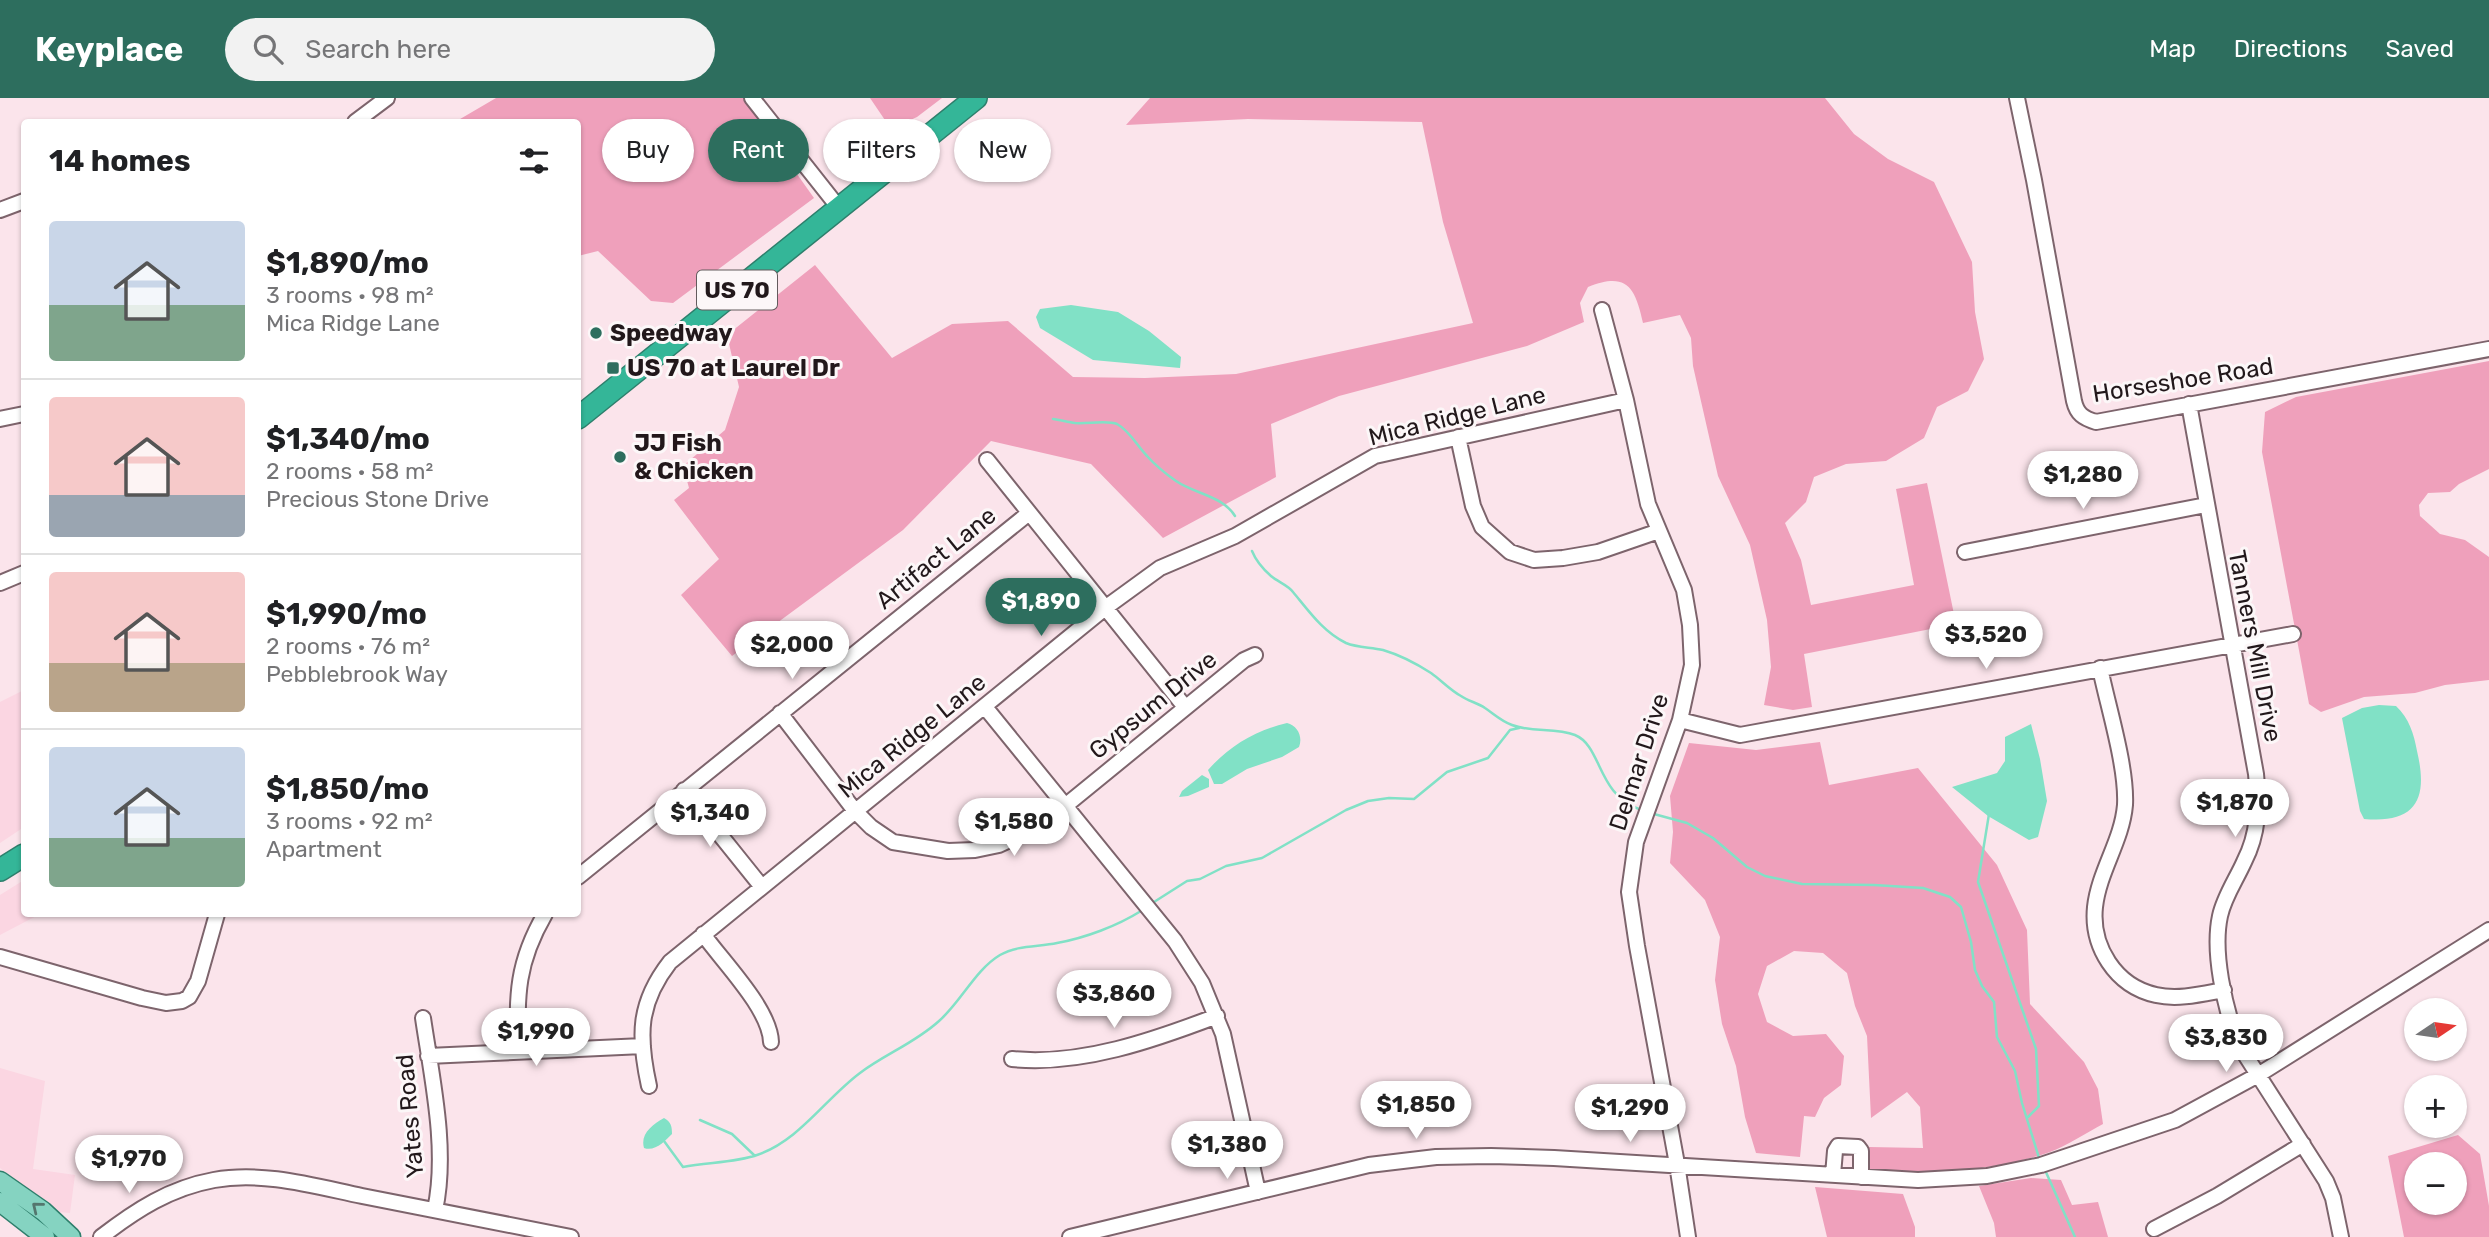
<!DOCTYPE html>
<meta charset="utf-8">
<style>
:root{--surface:#fff;--page:#f2f2f2;--text:#202124;--muted:#757577;--line:#e0e0e0;--accent:#2d6e5e}
body{margin:0;font-family:Rubik,sans-serif;background:var(--page);color:var(--text);height:100vh;display:flex;flex-direction:column;font-size:26px;white-space:nowrap}
*{box-sizing:border-box;margin:0}
p{font-size:23px;color:var(--muted)}
.icon{flex:none;width:38px;height:38px;fill:none;stroke:currentColor;stroke-width:2;stroke-linecap:round;stroke-linejoin:round}
.map{position:relative;flex:1;overflow:hidden}
.details{position:absolute;left:21px;top:21px;width:560px;height:798px;display:flex;flex-direction:column;background:var(--surface);border-radius:7px;box-shadow:0 2px 5px #0004}
.details>*{flex:none}
.top-card{position:absolute;left:602px;top:21px;width:665px;height:63px;display:flex;gap:14px}
.needle{width:46px;rotate:77deg}
.fabs{position:absolute;left:2404px;top:900px;display:grid;gap:14px}
.fabs a{display:grid;place-items:center;width:63px;height:63px;border-radius:50%;background:var(--surface);box-shadow:0 2px 5px #0004;font-size:35px}
.price{position:absolute;translate:-50% -60px;padding:0 16px;border-radius:24px;background:#fff;color:#222;font-size:23px;line-height:46px;filter:drop-shadow(0 2px 4px #0008)}
.price::after{content:'';position:absolute;left:50%;top:42px;width:21px;height:16px;margin-left:-10px;background:inherit;clip-path:polygon(0 0,100% 0,50% 100%)}
.price.on{background:var(--accent);color:#fff}
ul{padding:0;list-style:none}
li{display:flex;align-items:center;gap:21px;height:175px;padding:0 28px}
li+li{border-top:2px solid var(--line)}
li span{display:grid;place-items:center;flex:none;width:196px;height:140px;border-radius:7px;color:#555}
li>.icon{margin-inline-start:auto}
span .icon{width:84px;height:84px;fill:#fffc;stroke-width:1}
li b{font-size:30px}
h2{display:flex;justify-content:space-between;align-items:center;height:84px;padding:0 28px;font-size:30px}
.tag{padding:0 24px;border-radius:32px;background:var(--surface);box-shadow:0 2px 5px #0004;font-size:24px;line-height:63px}
.tag.on{background:var(--accent);color:#fff}
header{display:flex;align-items:center;gap:42px;box-sizing:border-box;height:98px;padding:0 35px;background:var(--accent);color:#fff}
header strong{font-size:33px}
nav{display:flex;gap:38px;margin-inline-start:auto;font-size:24px}
.search{width:490px;height:63px;background:var(--page);display:flex;align-items:center;gap:18px;box-sizing:border-box;padding:0 24px;border-radius:38px;color:var(--muted);font-size:26px}
.map>svg:first-child{display:block}
.built{fill:#fbd6e2}
.forest{fill:#efa0bb;fill-rule:evenodd}
.water{fill:#81e1c6}
.lines{fill:none;stroke-linecap:round;stroke-linejoin:round}
.stream{stroke:#81e1c6;stroke-width:2.5}
.minor-casing{stroke:#7d646c;stroke-width:18}
.major-casing{stroke:#2e7f6c;stroke-width:21}
.highway-casing{stroke:#2e7f6c;stroke-width:24}
.minor{stroke:#fff;stroke-width:14}
.major{stroke:#85d3c1;stroke-width:18}
.highway{stroke:#34b698;stroke-width:21}
.oneway{stroke:#54766e}
.poi-dot{fill:#2d6e5e;stroke:#fcf7f8;stroke-width:2.5}
.labels{text-anchor:middle;dominant-baseline:central;stroke-width:6;stroke-linejoin:round;paint-order:stroke}
.shield{fill:#fcf7f8;stroke:#635b5d;stroke-width:2}
.shield-label{font-size:23px;font-weight:bold;fill:#22181b}
.poi-label{font-size:24px;font-weight:bold;fill:#22181b;stroke:#fcf7f8;text-anchor:start}
.street-label{font-size:24px;fill:#22181b;stroke:#fcf7f8}
</style>
<header>
<strong>Keyplace</strong>
<div class="search"><svg class="icon" aria-label="search" viewBox="0 0 24 24"><circle cx="10" cy="10" r="6"/><path d="M15 15l6 6"/></svg>Search here</div>
<nav><a>Map</a><a>Directions</a><a>Saved</a></nav>
</header>
<div class="map">
<svg width="2489" height="1139" viewBox="0 0 2489 1139">
<rect width="100%" height="100%" fill="#fbe4eb"/>
<path class="built" d="M24,592V729L0,745V604Z
M24,782V816H40L0,837V797Z
M0,970L45,983L33,1071L75,1077L70,1115L58,1114L0,1070Z"/>
<path class="forest" d="M496,0H743L814,100L673,205L651,203L598,153L578,158V24H455Z
M870,0H942L917,19L891,31Z
M1150,0H1825L1854,36L1888,61L1934,84L1972,164L1975,214L1984,261L1968,293L1937,309L1924,340L1886,363L1846,366L1814,379L1806,404L1785,425L1801,462L1811,507L1914,487L1896,391L1927,385L1956,526L1804,556L1812,609L1793,612L1764,607L1771,569L1767,522L1750,447L1718,378L1693,268L1691,240L1680,217L1643,225C1635,188 1626,174 1588,189L1580,205L1584,224L1527,248L1339,298L1271,326L1276,379L1163,440L1091,366L991,343L903,432L732,558L681,497L719,461L674,402L689,390L683,368L725,332L739,289L727,237L815,167L892,260L952,226L1008,223L1073,279L1145,280L1236,276L1473,225L1443,124L1422,24L1248,21L1126,27Z
M2489,263V371L2459,386L2450,394L2428,395L2419,407L2420,418L2440,436L2465,442L2489,459V582L2445,587L2415,595L2364,599L2321,614L2309,606L2262,354L2265,314L2296,299Z
M1820,644L1829,687L1918,670L1997,767L2027,832L2030,906L2084,964L2098,991L2103,1026C2086,1035 2068,1047 2050,1054C1991,1074 1927,1077 1866,1072L1869,1049L1923,1050L1920,1009L1907,994L1871,1020L1867,938L1855,908L1847,875L1823,855L1794,853L1767,868L1758,896L1767,924L1793,938L1826,936L1844,958L1841,987L1824,1000L1815,1019L1804,1018L1800,1059L1756,1055L1745,1019L1736,968L1722,926L1715,882L1720,839L1705,802L1670,765L1673,734L1670,698L1689,645L1756,652Z
M2458,1037L2480,1056L2489,1108V1139H2404L2388,1058ZM2417,1066H2455V1104H2417Z
M2031,1080L2061,1082L2072,1107L2098,1104L2108,1139H1996L1994,1125L1979,1088Z
M1815,1089L1903,1096L1915,1129V1139H1827Z"/>
<path class="water" d="M1071,207L1118,214L1149,233L1181,259L1180,270L1093,262L1040,230L1036,219L1040,211Z
M2379,607L2396,608C2409,620 2414,636 2417,653C2428,699 2418,726 2364,721L2360,713L2342,620L2362,610Z
M1287,625C1298,628 1303,639 1299,649L1282,659L1247,671L1222,686H1214L1208,672C1229,648 1256,632 1287,625Z
M2031,626L2040,661L2047,703L2038,739L2029,742L1988,718L1952,689L1997,675L2005,663V639Z
M1202,677L1209,681V689L1188,698L1179,699L1182,693Z
M664,1020C671,1024 672,1028 672,1036C665,1043 655,1054 644,1050C640,1036 652,1027 664,1020Z"/>
<g class="lines">
<path class="stream" d="M1053,321C1060,322 1068,324 1075,325C1087,326 1108,322 1117,326C1130,333 1137,348 1147,358C1155,367 1166,376 1176,383C1195,396 1223,398 1235,418
M1252,453C1256,463 1263,471 1271,478C1278,484 1288,487 1293,494C1308,512 1323,534 1346,545C1358,550 1371,549 1383,552C1400,557 1417,566 1431,575C1441,582 1450,592 1461,598C1468,603 1478,605 1485,610C1494,616 1501,623 1512,627C1532,635 1555,629 1575,637C1602,648 1597,696 1639,711
M1654,716L1687,725L1713,740L1747,769L1765,778L1802,786L1874,787L1923,790L1950,799L1961,809L1971,844L1975,872L1982,888L1994,904L1997,939L2015,973L2022,1005L2040,1063
M1989,716L1978,784L2036,951L2039,1008L2028,1019
M1154,804L1187,783L1200,781L1226,768L1262,760L1346,712L1368,703L1389,700L1414,701L1447,674L1488,660L1510,632L1519,630
M700,1022L732,1036L755,1058
M664,1043L683,1069C707,1064 734,1065 757,1057C799,1043 825,1001 860,975C885,956 915,945 939,923C961,904 975,872 1000,857C1017,847 1039,849 1057,845C1085,840 1117,828 1141,813
M2045,1072L2075,1139"/>
<defs>
<path id="minor" d="M752,0L839,110
M2017,0L2034,82L2074,303C2077,316 2083,320 2096,324L2489,251
M355,24L387,0
M0,112L24,103
M1602,212L1626,302L1648,406L1684,492L1690,527L1692,567L1680,622L1636,744L1629,794L1637,848L1677,1066L1688,1139
M2189,306L2256,676C2259,707 2259,735 2244,764C2236,782 2224,799 2220,818C2212,855 2225,908 2237,944L2326,1083L2333,1100L2341,1139
M0,321L24,316
M1458,339L1473,408L1482,429L1510,454L1534,462L1563,460L1598,454L1659,433
M987,362L1185,609
M1965,454L2206,407
M0,485L24,475
M2100,570C2108,609 2127,669 2125,707C2122,743 2099,773 2095,809C2091,848 2115,888 2156,897C2178,902 2202,896 2224,892
M985,609L1175,843L1202,885L1223,936L1258,1094
M780,615L855,713L871,729L893,744L948,753L975,752L999,747L1043,726L1244,562L1255,557
M1680,622L1740,637L2293,536
M684,692L762,789
M578,779L1029,415
M703,836C723,864 770,911 771,944
M0,859L142,900L166,905L182,903L189,899L198,883L217,816
M423,920C432,981 448,1052 435,1112
M518,954C517,897 516,866 545,816
M428,958L643,948
M1012,961C1081,968 1154,942 1217,918
M649,988C638,938 638,905 670,864L1105,510L1160,470L1235,438L1375,358L1626,302
M1833,1077L1835,1053L1838,1048L1858,1049L1861,1053V1079
M2154,1131L2217,1098L2303,1046
M101,1139C136,1112 170,1090 214,1082C263,1073 314,1088 362,1098C431,1111 501,1125 571,1139
M1070,1139L1369,1067L1436,1059L1491,1058L1554,1060L1918,1082L1987,1078L2041,1067L2175,1022L2258,977L2489,832"/>
<path id="major" d="M0,1083L43,1113L71,1139
M0,1104L45,1139"/>
<path id="highway" d="M578,320L976,0
M0,772L24,757"/>
</defs>
<use href="#minor" class="minor-casing"/>
<use href="#major" class="major-casing"/>
<use href="#highway" class="highway-casing"/>
<use href="#minor" class="minor"/>
<use href="#major" class="major"/>
<use href="#highway" class="highway"/>
</g>
<defs><path id="oneway-chevron" d="M-2-3.5L2.5 0L-2 3.5" fill="none" stroke-width="1.6" stroke-linecap="round" stroke-linejoin="round" transform="scale(1.75)"/></defs>
<use class="oneway" href="#oneway-chevron" transform="translate(37 1109) rotate(-141)"/>
<g class="poi-dot">
<circle cx="596" cy="235" r="7"/>
<rect x="606" y="263" width="14" height="14" rx="3.5"/>
<circle cx="620" cy="359" r="7"/>
</g>
<g class="labels">
<rect class="shield" x="697" y="172.5" width="80" height="39" rx="5"/>
<g class="shield-label">
<text x="737" y="192">US 70</text>
</g>
<g class="poi-label">
<text x="610" y="235">Speedway</text>
<text x="627" y="270">US 70 at Laurel Dr</text>
<text x="634" y="345">JJ Fish<tspan x="634" dy="28">&amp; Chicken</tspan></text>
</g>
<g class="street-label">
<text transform="translate(2183 282) rotate(-9)">Horseshoe Road</text>
<text transform="translate(1457 318) rotate(-14)">Mica Ridge Lane</text>
<text transform="translate(936 460) rotate(-39)">Artifact Lane</text>
<text transform="translate(2255 548) rotate(79)">Tanners Mill Drive</text>
<text transform="translate(1153 607) rotate(-39)">Gypsum Drive</text>
<text transform="translate(912 638) rotate(-39)">Mica Ridge Lane</text>
<text transform="translate(1639 664) rotate(-72)">Delmar Drive</text>
<text transform="translate(410 1018) rotate(-95)">Yates Road</text>
</g>
</g>
</svg>
<div class="fabs">
<a><svg class="needle" viewBox="-14 -14 28 28"><path d="M0-13l5 13h-10z" fill="#e53935"/><path d="M0 13l5-13h-10z" fill="#757577"/></svg></a>
<a>+</a>
<a>−</a>
</div>
<b class="price" style="left:2083px;top:413px">$1,280</b>
<b class="price on" style="left:1041px;top:540px">$1,890</b>
<b class="price" style="left:1986px;top:573px">$3,520</b>
<b class="price" style="left:792px;top:583px">$2,000</b>
<b class="price" style="left:2235px;top:741px">$1,870</b>
<b class="price" style="left:710px;top:751px">$1,340</b>
<b class="price" style="left:1014px;top:760px">$1,580</b>
<b class="price" style="left:1114px;top:932px">$3,860</b>
<b class="price" style="left:536px;top:970px">$1,990</b>
<b class="price" style="left:2226px;top:976px">$3,830</b>
<b class="price" style="left:1416px;top:1043px">$1,850</b>
<b class="price" style="left:1630px;top:1046px">$1,290</b>
<b class="price" style="left:1227px;top:1083px">$1,380</b>
<b class="price" style="left:129px;top:1097px">$1,970</b>
<div class="top-card">
<a class="tag">Buy</a>
<a class="tag on">Rent</a>
<a class="tag">Filters</a>
<a class="tag">New</a>
</div>
<section class="details">
<h2>14 homes<svg class="icon" aria-label="filters" viewBox="0 0 24 24"><path d="M4 7h16M4 17h16"/><circle cx="9" cy="7" r="2"/><circle cx="15" cy="17" r="2"/></svg></h2>
<ul>
<li><span style="background:linear-gradient(#c9d6e8 60%,#7fa58c 0)"><svg class="icon" aria-label="home" viewBox="0 0 24 24"><path d="M3 11l9-7 9 7M6 9v11h12V9"/></svg></span><div><b>$1,890/mo</b><p>3 rooms · 98 m²</p><p>Mica Ridge Lane</p></div></li>
<li><span style="background:linear-gradient(#f6c9c9 70%,#9aa5b1 0)"><svg class="icon" aria-label="home" viewBox="0 0 24 24"><path d="M3 11l9-7 9 7M6 9v11h12V9"/></svg></span><div><b>$1,340/mo</b><p>2 rooms · 58 m²</p><p>Precious Stone Drive</p></div></li>
<li><span style="background:linear-gradient(#f6c9c9 65%,#b9a48a 0)"><svg class="icon" aria-label="home" viewBox="0 0 24 24"><path d="M3 11l9-7 9 7M6 9v11h12V9"/></svg></span><div><b>$1,990/mo</b><p>2 rooms · 76 m²</p><p>Pebblebrook Way</p></div></li>
<li><span style="background:linear-gradient(#c9d6e8 65%,#7fa58c 0)"><svg class="icon" aria-label="home" viewBox="0 0 24 24"><path d="M3 11l9-7 9 7M6 9v11h12V9"/></svg></span><div><b>$1,850/mo</b><p>3 rooms · 92 m²</p><p>Apartment</p></div></li>
</ul>
</section>
</div>
